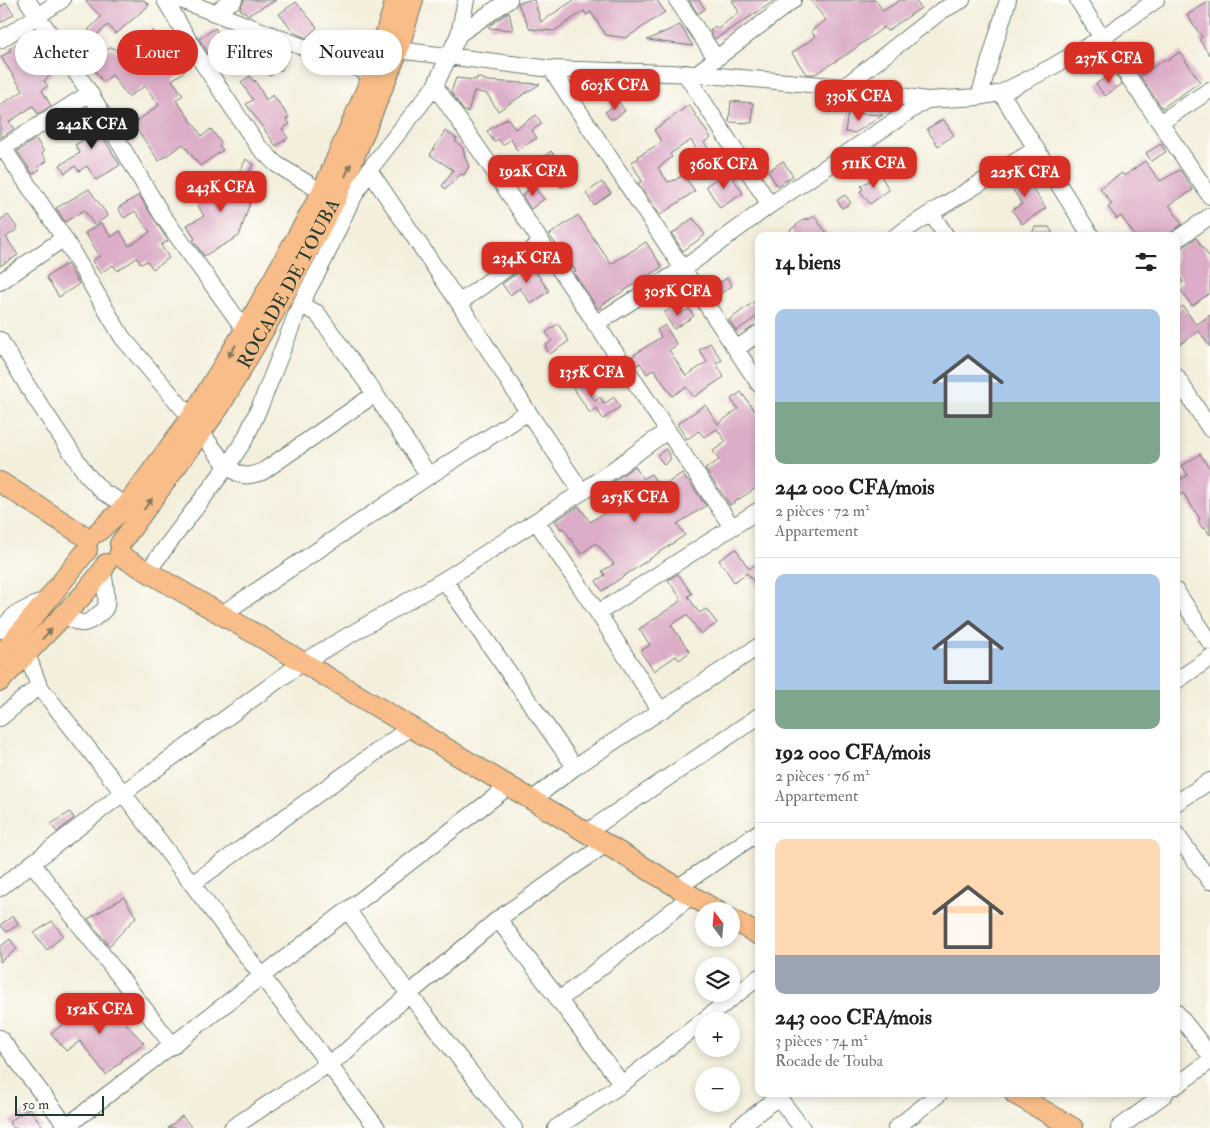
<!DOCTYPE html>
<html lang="fr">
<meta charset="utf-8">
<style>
:root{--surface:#fff;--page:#f2f2f2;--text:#202124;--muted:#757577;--line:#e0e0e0;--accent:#d93025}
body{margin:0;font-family:"IM FELL Double Pica",serif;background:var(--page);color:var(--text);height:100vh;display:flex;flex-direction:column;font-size:19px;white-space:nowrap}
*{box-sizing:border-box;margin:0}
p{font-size:16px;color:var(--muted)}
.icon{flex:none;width:28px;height:28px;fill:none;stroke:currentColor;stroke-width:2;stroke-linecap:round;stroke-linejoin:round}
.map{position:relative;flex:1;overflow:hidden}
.sheet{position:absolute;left:755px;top:232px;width:425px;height:865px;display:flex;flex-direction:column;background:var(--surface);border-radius:10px;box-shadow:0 2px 8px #0003}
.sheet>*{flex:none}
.guide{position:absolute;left:15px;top:30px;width:475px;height:45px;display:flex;gap:10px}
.needle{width:32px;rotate:344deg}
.tools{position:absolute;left:695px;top:902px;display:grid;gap:10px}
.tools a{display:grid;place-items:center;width:45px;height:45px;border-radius:50%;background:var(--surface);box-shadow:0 2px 8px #0003;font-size:25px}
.scale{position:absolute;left:15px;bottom:12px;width:89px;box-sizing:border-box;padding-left:5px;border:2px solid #1f3d34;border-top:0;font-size:14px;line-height:18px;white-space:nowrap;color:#1f3d34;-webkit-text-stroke:4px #fdfcf7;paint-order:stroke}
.price{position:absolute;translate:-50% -42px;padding:0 11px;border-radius:10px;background:var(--accent);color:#fff;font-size:16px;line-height:32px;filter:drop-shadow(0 1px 2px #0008)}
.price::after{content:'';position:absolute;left:50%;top:30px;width:15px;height:11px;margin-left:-8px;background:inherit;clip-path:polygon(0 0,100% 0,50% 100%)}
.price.active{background:#222;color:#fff}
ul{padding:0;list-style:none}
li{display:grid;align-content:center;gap:10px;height:265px;padding:0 20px}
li+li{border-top:1px solid var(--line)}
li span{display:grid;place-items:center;height:155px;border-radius:10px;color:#555}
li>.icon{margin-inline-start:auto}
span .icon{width:90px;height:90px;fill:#fffc;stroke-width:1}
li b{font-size:21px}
h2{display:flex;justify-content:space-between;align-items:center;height:60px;padding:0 20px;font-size:21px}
.tag{padding:0 18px;border-radius:22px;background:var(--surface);box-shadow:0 2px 8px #0003;font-size:18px;line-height:45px}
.tag.active{background:var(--accent);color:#fff}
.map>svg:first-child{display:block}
.building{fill:#dcacc8}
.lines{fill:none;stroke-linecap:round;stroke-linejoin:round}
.minor-casing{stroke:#6a7b6f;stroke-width:18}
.major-casing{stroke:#6a7b6f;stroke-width:22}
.minor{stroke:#fff;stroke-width:16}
.major{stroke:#f8bd88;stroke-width:20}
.oneway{fill:#81775a}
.labels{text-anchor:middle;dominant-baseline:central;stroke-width:4;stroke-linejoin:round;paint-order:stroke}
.street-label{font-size:19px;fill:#1f3d34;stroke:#fdfcf7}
</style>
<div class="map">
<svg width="1210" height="1128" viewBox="0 0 1210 1128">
<rect width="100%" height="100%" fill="#fdfcf7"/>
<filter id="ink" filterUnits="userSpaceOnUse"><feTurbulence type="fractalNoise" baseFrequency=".02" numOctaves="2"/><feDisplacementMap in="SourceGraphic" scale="10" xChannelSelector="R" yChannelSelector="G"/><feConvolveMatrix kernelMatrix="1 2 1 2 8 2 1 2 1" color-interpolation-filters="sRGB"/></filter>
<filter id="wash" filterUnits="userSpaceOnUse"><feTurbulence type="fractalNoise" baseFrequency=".0096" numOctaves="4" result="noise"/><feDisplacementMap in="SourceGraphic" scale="20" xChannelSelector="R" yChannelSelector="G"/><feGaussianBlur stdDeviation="1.12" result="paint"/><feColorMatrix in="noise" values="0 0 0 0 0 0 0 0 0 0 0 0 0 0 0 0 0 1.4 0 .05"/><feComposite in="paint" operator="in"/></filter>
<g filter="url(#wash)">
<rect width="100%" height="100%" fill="#f4efdd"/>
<g id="blocks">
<path class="building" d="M85,0H144L149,5L116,34L108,25L94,37L88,30L101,17Z
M244,0H276L248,15L244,11L242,12L240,8Z
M530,0H534L541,22L574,0H657L665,12L626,38L606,35L591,12L586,15L584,11L554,31L530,29L518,4V3Z
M689,0H699L705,9L698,14Z
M732,0H776L715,39L710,31L715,26L718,29L739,12Z
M810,0H876L883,11L900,0H915L921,8L887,31L884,27L849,53L815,74H806L792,53L815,37L811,31L826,20Z
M1210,1V55L1199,40L1202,37L1187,15Z
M296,2L317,27L306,38L295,33L279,14Z
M6,3L14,14L0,23V7Z
M509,12L513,30L489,28V26Z
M680,25L693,46L647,40Z
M215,28L225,44L235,37L245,51L219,69L199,39Z
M34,30L53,59L47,62L54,72L44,81L48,86L42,90L51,106L38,114L33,106L9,122L14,129L0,138V105L23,91L1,57L11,51L9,49L27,37L26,35Z
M153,30L165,45L166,44L185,71L172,80L183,95L176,100L202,136L211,129L221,143L219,145L223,150L200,166L183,144L159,161L133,124L159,105L145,86L128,97L112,75L103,82L89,62L110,48H114L124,63L146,48L140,42Z
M255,42L288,59L281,71L275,68L271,76L260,71L266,60L250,51Z
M1180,52L1200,82L1162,108L1140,76L1165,59L1167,61Z
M1113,72L1122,84L1105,96L1096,84Z
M250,76L254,82L255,80L266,100L273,95L289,117L286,119L290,124L282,129L288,138L276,146L246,104L253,100L241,82Z
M477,77L488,81L540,84L498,111L487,94L474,91L468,112L464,111L451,92L456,78L476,80Z
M731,101L753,103L752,123L729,122Z
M619,102L625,111L614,119H610L605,112Z
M689,105L711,138L704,142L708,148L699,153L691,140L670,154L672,157L658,168L668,182L675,180L683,175L695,191L660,215L638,183L642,181L631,162L639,158L638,156L662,142L654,130Z
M85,108L120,165L96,180L87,166L79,171L75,166L65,173L60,165L80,153L75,145L88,137L75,114Z
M848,113L883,115L855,133L845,132Z
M536,115L542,124L532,130L537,138L517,150L511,139L503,145L498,139L494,142L487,131L508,118L515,129Z
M943,119L954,135L938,146L927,129Z
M445,131L457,139L455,141L463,148L465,158L469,166L464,175L461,174L446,189L442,186L453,170L430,155Z
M36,139L44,152L42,154L47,161L38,167L40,169L33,174L17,151Z
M1161,144L1166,152L1151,161L1146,153Z
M551,151L571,181L561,188L542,158Z
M246,159L253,165L244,183L250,193L253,194L239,236L204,256L193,240L195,239L187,225L204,216L197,204L203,200L191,181L202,174L221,205L235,192L229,183L236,179Z
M783,161L793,176L777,186L768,171Z
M1145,161L1160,181L1180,170L1193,190L1169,205L1182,224L1167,236H1135L1121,216L1117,219L1108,207L1112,204L1100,188L1122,173L1124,176Z
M1020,170L1046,208L1022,224L1012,210L1022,204L1006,179Z
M728,171L743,193L720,208L706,186Z
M880,174L889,190L870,204L860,191L863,189L861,186Z
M602,182L611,193L594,205L586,193Z
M533,186L544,199L531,209L522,195Z
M89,189L108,216L94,225L84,210L65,222L56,208Z
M139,195L168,241L161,245L169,258L153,269L147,261L141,264L137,258L117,271L113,265L100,273L92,261L100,256L85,233L101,223L111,237L120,231L129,246L150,232L135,211L124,218L118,208Z
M845,195L851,203L842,208L837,200Z
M8,215L18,229L6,237L18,255L0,266V220Z
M578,215L611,264L646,242L662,267L600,306L601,307L598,309L573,272L576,271L549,235Z
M814,216L829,236H794L790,230L806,218L808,220Z
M693,218L705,235L683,251L672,234Z
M1035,227H1049L1054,236H1031Z
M1196,238L1210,258V293L1192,306L1178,286L1183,282L1176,271V250L1182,248Z
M539,257L540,259L531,265L549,291L531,304L520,288L510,295L502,284Z
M67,264L79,284L59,297L46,277Z
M727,278L732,286L714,298L709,290Z
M759,298V315L736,331L729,320Z
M675,305L680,314L689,309L694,316L674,329L664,313Z
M1183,306L1196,325L1210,315V347L1199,331L1176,347V311Z
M558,324L569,341L550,354L546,349V345L552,341L546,332Z
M665,325L677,345L669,350L686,376L707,362L699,350L710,343L722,360L716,363L724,377L694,397L686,387L672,396L654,369L647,374L640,363L636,366L631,357L661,337L657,330Z
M575,371L595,401L600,397L604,404L614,397L620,407L603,419L596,408L590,413L566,377Z
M741,392L759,417V486L730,505L705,469L719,460L713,451L726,442L717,429L704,437L699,431L687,439L677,424L705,405L718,424L738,409L731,399Z
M666,449L670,456V460L664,465L657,455Z
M1200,454L1210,469V535L1205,528L1203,529L1198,521L1200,519L1183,493L1176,498V482L1188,475L1182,466Z
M635,466L643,479L651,474L661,488L682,473L687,481L688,480L706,506L677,524L685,535L602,591L596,581L605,575L602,571L614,564L596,543L581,554L563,528L561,529L555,521L579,506L590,522L625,500L613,482Z
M736,549L749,569L759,562V589L747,573L734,582L719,560Z
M678,574L692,594L688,596L699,613L706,609L717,623L701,634L687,615L671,625L690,652L679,660L676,656L654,671L640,651L650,645L639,629L682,600L668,580Z
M70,812L74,818L57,832L51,824Z
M124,897L136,917L109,946L88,919Z
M13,916L19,924L7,932L0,925Z
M52,921L63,935L47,950L34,933Z
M10,939L17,949L0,962V947Z
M106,996L127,1023L126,1024L144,1043L122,1059L123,1060L106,1075L80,1041L66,1051L51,1033Z
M29,1108L44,1128H13L9,1122Z
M182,1116L192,1128H168Z"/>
</g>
</g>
<g filter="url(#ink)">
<use href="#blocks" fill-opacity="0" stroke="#6a7b6f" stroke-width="1"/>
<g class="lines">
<defs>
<path id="minor" d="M27,0L90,93L162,215L245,330
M165,0L198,56L258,146L276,164L322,192
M181,0L373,74
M677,0L716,58
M1078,0L1102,38L1210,196
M214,13L234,0
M459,34L509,0
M0,40L62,0
M398,50L551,69L696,74L844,87L926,100L979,97L1001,93L1050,68L1102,38L1156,0
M551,69L759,384
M685,73L770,205
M696,74L793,0
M435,86L489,164L732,527
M844,87L941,11L962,0
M1001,93L1091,236
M979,97L1008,0
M1161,122L1210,90
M3,148L64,238L122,337L191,418
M0,150L90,93
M369,170L459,303L528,412L582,492
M931,213L946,236
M896,236L931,213L1036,149
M1176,240L1210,216
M0,282L64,238
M459,303L541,243
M300,305L317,313L375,394L429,476
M595,324L683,269L770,205L926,100
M0,340L28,387L86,474L103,492L127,505
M736,349L759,333
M1176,376L1210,429
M202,433C210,444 229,473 243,475C249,477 256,473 262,472L375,394
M536,521L598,613L660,710
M147,572L228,465L245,439L261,404L300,305L325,258L349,205L369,170L435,86L459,34L466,0
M444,580L575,767
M1176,591L1210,642
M598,613L759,510
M222,614L429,476L528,412
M65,615C80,624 84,628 99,614C102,612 105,610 106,606C108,597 104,580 103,570
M0,630L16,614L45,600
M27,654L39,686L123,793L377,1128
M1176,681L1210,658
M0,718L39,686
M533,799L575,767L759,646
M1176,803L1210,781
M587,832L759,716
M1176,834L1210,881
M32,863L173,1046
M192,884L411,727
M0,888L123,793L303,662L444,580L536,521L582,492L667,431
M677,888L759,832
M348,911L409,994L514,1128
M498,919L622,1084
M558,1001L691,896
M1176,1012L1210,1055
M0,1038L68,1128
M1176,1086L1210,1061
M778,1097L802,1128
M67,1126L509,786
M232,1128L342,1055L409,994L498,919L606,844
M556,1128L622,1084L759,977
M738,1128L782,1094
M896,1128L939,1094
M1119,1128L1165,1094"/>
<g id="major">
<path d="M0,482L89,539"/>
<path d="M98,532L127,505L191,418L245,330L322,192L373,74L396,0"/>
<path id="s1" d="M120,544L220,406L289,286L336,198L352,162L398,50L413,0"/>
<path d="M119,555L264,639L717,911"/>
<path d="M0,656L49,598L87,550"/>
<path d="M0,681L84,594L103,570L106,564"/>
<path d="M731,919L759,935"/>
<path d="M1015,1094L1073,1128"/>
</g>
</defs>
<use href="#minor" class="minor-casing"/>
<use href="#major" class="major-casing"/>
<use href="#minor" class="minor"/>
<use href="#major" class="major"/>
</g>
<defs><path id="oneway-solid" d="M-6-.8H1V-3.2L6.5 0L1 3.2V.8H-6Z" transform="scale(1.25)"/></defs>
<g class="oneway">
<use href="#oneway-solid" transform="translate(348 170) rotate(-66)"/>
<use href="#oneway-solid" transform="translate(232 351) rotate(122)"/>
<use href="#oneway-solid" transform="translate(148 504) rotate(-53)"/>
<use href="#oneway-solid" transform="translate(47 634) rotate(-46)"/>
</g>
</g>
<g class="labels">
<g class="street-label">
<text stroke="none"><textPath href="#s1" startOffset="311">ROCADE DE TOUBA</textPath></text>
</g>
</g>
</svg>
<div class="tools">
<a><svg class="needle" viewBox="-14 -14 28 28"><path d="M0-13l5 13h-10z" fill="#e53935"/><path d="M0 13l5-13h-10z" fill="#757577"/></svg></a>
<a><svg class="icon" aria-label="layers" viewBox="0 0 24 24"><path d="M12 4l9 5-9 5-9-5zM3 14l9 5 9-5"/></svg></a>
<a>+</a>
<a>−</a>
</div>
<div class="scale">50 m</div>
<b class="price" style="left:1109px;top:84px">237K CFA</b>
<b class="price" style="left:615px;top:111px">603K CFA</b>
<b class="price" style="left:859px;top:122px">330K CFA</b>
<b class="price active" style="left:92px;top:150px">242K CFA</b>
<b class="price" style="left:874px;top:189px">511K CFA</b>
<b class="price" style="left:724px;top:190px">360K CFA</b>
<b class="price" style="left:533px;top:197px">192K CFA</b>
<b class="price" style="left:1025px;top:198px">225K CFA</b>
<b class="price" style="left:221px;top:213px">243K CFA</b>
<b class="price" style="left:527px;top:284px">234K CFA</b>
<b class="price" style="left:678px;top:317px">305K CFA</b>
<b class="price" style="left:592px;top:398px">135K CFA</b>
<b class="price" style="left:635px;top:523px">253K CFA</b>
<b class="price" style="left:100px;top:1035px">152K CFA</b>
<div class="guide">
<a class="tag">Acheter</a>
<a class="tag active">Louer</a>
<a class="tag">Filtres</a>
<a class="tag">Nouveau</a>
</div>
<section class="sheet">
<h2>14 biens<svg class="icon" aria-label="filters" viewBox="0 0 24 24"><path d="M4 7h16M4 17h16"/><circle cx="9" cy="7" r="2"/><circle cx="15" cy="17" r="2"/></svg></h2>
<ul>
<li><span style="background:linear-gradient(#a9c7e8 60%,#7fa58c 0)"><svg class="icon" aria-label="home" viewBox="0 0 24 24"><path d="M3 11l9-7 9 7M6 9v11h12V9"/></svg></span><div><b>242 000 CFA/mois</b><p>2 pièces · 72 m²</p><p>Appartement</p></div></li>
<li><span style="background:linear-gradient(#a9c7e8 75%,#7fa58c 0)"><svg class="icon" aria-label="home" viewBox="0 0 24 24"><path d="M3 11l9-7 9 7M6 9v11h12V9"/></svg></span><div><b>192 000 CFA/mois</b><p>2 pièces · 76 m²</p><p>Appartement</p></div></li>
<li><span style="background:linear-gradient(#ffd9b3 75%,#9aa5b1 0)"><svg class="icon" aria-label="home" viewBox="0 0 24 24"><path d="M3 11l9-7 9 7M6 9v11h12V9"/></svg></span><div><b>243 000 CFA/mois</b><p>3 pièces · 74 m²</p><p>Rocade de Touba</p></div></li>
</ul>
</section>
</div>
